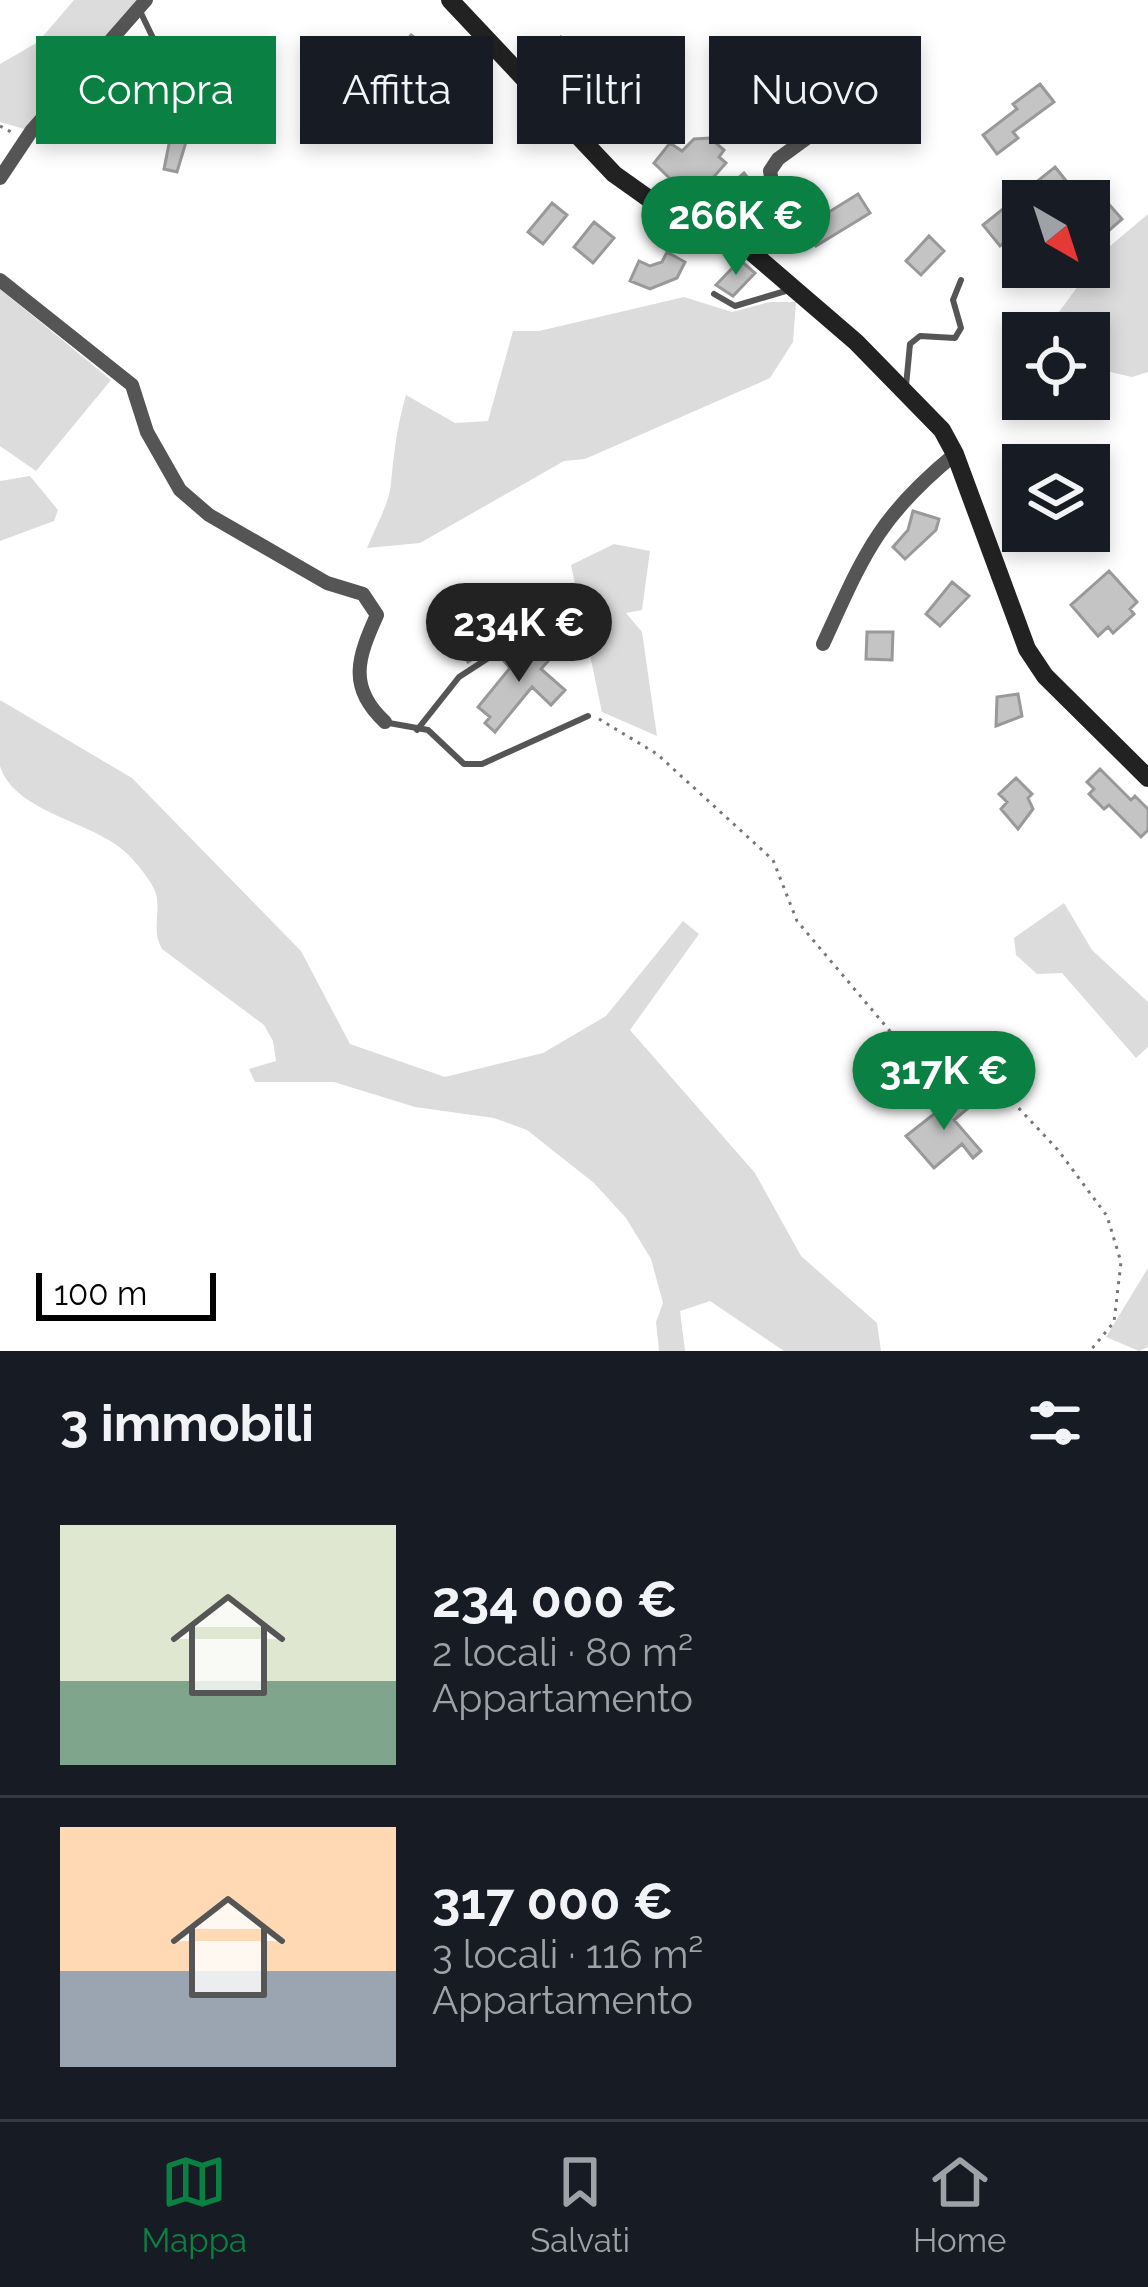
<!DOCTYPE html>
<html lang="it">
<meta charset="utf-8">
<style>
:root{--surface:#171b24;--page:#242831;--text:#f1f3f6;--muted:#9ea1a6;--line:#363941;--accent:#0b8043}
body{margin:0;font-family:Raleway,sans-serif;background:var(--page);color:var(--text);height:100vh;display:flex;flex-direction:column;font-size:45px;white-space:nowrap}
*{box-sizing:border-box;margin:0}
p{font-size:39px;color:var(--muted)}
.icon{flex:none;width:66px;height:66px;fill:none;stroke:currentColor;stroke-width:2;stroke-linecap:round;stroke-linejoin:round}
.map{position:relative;height:1351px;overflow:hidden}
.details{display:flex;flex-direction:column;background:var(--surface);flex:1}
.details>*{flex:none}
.top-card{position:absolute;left:36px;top:36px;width:1077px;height:108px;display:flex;gap:24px}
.needle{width:78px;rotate:141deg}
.fabs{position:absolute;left:1002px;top:180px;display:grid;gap:24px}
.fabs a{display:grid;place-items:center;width:108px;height:108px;border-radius:0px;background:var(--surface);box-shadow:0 6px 18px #0003;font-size:60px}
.scale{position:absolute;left:36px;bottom:30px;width:180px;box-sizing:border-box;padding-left:12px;border:6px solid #000;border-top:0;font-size:33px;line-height:42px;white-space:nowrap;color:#000;-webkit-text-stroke:9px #fff;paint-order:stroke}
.price{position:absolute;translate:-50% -102px;padding:0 27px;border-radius:42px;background:var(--accent);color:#fff;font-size:39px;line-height:78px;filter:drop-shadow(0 3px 6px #0008)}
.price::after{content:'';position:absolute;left:50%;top:72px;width:36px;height:27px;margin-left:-18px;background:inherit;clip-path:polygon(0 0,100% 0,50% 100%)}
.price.current{background:#222;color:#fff}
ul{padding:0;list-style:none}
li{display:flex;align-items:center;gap:36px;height:300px;padding:0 60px}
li+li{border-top:3px solid var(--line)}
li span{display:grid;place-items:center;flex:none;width:336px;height:240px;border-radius:0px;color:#555}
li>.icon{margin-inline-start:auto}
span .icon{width:144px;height:144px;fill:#fffc;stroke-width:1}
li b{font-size:51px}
h2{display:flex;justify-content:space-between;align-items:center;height:144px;padding:0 60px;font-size:51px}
.pill{padding:0 42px;border-radius:0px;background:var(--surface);box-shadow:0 6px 18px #0003;font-size:42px;line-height:108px}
.pill.current{background:var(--accent);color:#fff}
.tabs{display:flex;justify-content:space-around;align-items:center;height:168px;border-top:3px solid var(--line);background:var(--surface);font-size:33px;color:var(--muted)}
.tabs a{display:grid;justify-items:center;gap:6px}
.tabs .current{color:var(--accent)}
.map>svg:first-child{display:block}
.green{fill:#dcdcdc}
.building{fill:#c4c4c4;stroke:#999;stroke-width:3}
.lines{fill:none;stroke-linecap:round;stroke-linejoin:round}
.path{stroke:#777;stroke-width:3;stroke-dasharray:3 6;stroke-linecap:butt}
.lane{stroke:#555;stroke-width:6}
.street{stroke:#555;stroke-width:14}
.secondary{stroke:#222;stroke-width:18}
</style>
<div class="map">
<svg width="1148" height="1351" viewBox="0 0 1148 1351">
<rect width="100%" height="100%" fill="#fff"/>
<path class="green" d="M74,0H139L28,130L0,122V64L38,42Z
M1148,214V372L1132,377L1089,367V333H1062L1056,316L1103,252Z
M0,289L111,380L36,471L0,446Z
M684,297L732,312L770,302H796L793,342L770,378L585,459L564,461L420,543L367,548C375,528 389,505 391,483C394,452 397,426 406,395L455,423L488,421L513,331H539Z
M30,476L58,510L54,521L0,541V481Z
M614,544L650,551L642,610L626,613L642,632L657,736L602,712L571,565Z
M0,700L132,778L301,951L350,1044L445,1077L543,1053L606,1016L683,921L699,934L630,1030L755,1173L801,1256L877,1323L881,1351H784L710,1301L680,1311L685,1351H659L656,1322L663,1303L651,1259L626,1218L594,1183L527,1130L494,1118L415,1107L334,1082H255L249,1069L276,1061L273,1041L264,1025L162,949C151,930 161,914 156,894C153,884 142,870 135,862C104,821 16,817 0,766C0,749 0,719 0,700Z
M1064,903L1092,950L1148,1002V1047L1136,1058L1062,973L1037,974L1016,955L1014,938Z
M1148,1268V1347L1139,1351L1106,1337Z"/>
<path class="building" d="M411,35L431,49L402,89L393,82L367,93L361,78L387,68Z
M561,37L577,44L557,85L533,68L540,55L552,56Z
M171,38L212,55L177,172L164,169L170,139L163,137L191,57L168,50Z
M1040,84L1054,102L1013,132L1018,138L997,154L983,135L1017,109L1013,104Z
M603,86L621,125L597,136L579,97Z
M881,95L895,112L894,118L880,132L868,134L854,117Z
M785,100L792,102L801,119L768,133L760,118Z
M710,138L724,150L719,157L726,163L697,196L692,192L688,196L654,163L670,143L682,151L694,139Z
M1055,167L1072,188L1055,201H1023V227L1000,246L983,225Z
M744,173L762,196L740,216L718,196Z
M816,188L829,212L858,194L870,213L816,246L804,227L811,222L797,199Z
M1106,201L1122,219L1089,248V216Z
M552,203L567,215L543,244L528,232Z
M594,222L614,238L593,263L574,247Z
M929,236L944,251L921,275L906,261Z
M667,252L685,262L677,278L650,289L630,281L639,261L650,266L662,262Z
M740,260L755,273L733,296L716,285Z
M913,511L939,519L936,530L905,559L893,547L908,530Z
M1109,571L1137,602L1130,609L1134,614L1113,633L1108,627L1098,636L1071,605Z
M952,582L969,596L940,626L926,614Z
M483,615L491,627L480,634L489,649L468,662L457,644L466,638L460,629Z
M867,632H893L892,660L866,659Z
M525,639L548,661L541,669L565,690L551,705L532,687L495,732L485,723L490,717L478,707L510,668L504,661Z
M1018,694L1022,716L996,726L997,697Z
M1100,769L1131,800L1135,796L1148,809V830L1141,837L1109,805L1104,809L1089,794L1094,789L1087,782Z
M1016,778L1032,794L1028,798L1033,809L1018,829L1001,809L1007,802L999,794Z
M962,1092L973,1104L954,1120L981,1151L973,1158L962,1144L934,1168L906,1136Z"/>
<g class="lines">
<path class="path" d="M0,126L13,133
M599,719L657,754L773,860L797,921L900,1043L965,1051L1058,1150L1107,1216L1121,1262L1114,1322L1090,1351"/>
<path class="lane" d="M140,11L164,61
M714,294L735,306L789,290
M906,386L910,344L920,336L955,338L961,328L953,300L961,280
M389,723L428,730L464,764H482L588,716
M417,730L459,677L510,644"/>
<path class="street" d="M0,178L32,130L146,0
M728,234L772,218L777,208L770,171L778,159L867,94
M0,280L132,385L147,432L180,490L209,515L327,583L363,594L377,615C358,657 347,687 385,722
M823,644C864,555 877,518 955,454"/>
<path class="secondary" d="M450,0L614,174L652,201L728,234L749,250L856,342L942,430L955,454L1027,649L1045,676L1148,778"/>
</g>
</svg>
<div class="fabs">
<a><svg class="needle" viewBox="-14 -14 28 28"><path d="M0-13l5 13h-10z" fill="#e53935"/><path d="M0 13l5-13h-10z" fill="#9ea1a6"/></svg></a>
<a><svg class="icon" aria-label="locate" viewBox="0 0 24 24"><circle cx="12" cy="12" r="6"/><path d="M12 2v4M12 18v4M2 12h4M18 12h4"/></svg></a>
<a><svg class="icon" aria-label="layers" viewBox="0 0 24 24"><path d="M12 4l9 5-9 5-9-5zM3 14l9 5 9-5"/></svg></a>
</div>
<div class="scale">100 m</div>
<b class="price" style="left:736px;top:278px">266K €</b>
<b class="price current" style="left:519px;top:685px">234K €</b>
<b class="price" style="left:944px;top:1133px">317K €</b>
<div class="top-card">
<a class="pill current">Compra</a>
<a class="pill">Affitta</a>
<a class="pill">Filtri</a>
<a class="pill">Nuovo</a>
</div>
</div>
<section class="details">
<h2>3 immobili<svg class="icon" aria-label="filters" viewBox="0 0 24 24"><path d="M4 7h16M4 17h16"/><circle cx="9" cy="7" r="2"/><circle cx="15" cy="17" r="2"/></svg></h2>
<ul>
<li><span style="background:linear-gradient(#dfe7d0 65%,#7fa58c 0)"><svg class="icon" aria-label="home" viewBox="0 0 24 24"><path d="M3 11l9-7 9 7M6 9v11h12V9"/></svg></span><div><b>234 000 €</b><p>2 locali · 80 m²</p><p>Appartamento</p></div></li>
<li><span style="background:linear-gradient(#ffd9b3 60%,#9aa5b1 0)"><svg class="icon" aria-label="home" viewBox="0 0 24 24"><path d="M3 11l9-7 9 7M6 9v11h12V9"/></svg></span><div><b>317 000 €</b><p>3 locali · 116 m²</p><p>Appartamento</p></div></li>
</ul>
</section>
<nav class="tabs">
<a class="current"><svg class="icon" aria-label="map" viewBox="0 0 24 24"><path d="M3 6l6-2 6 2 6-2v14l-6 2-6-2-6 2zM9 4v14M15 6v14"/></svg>Mappa</a>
<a><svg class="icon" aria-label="saved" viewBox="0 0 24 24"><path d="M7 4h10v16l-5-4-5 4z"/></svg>Salvati</a>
<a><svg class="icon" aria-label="home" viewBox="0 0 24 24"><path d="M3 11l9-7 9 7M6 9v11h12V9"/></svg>Home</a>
</nav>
